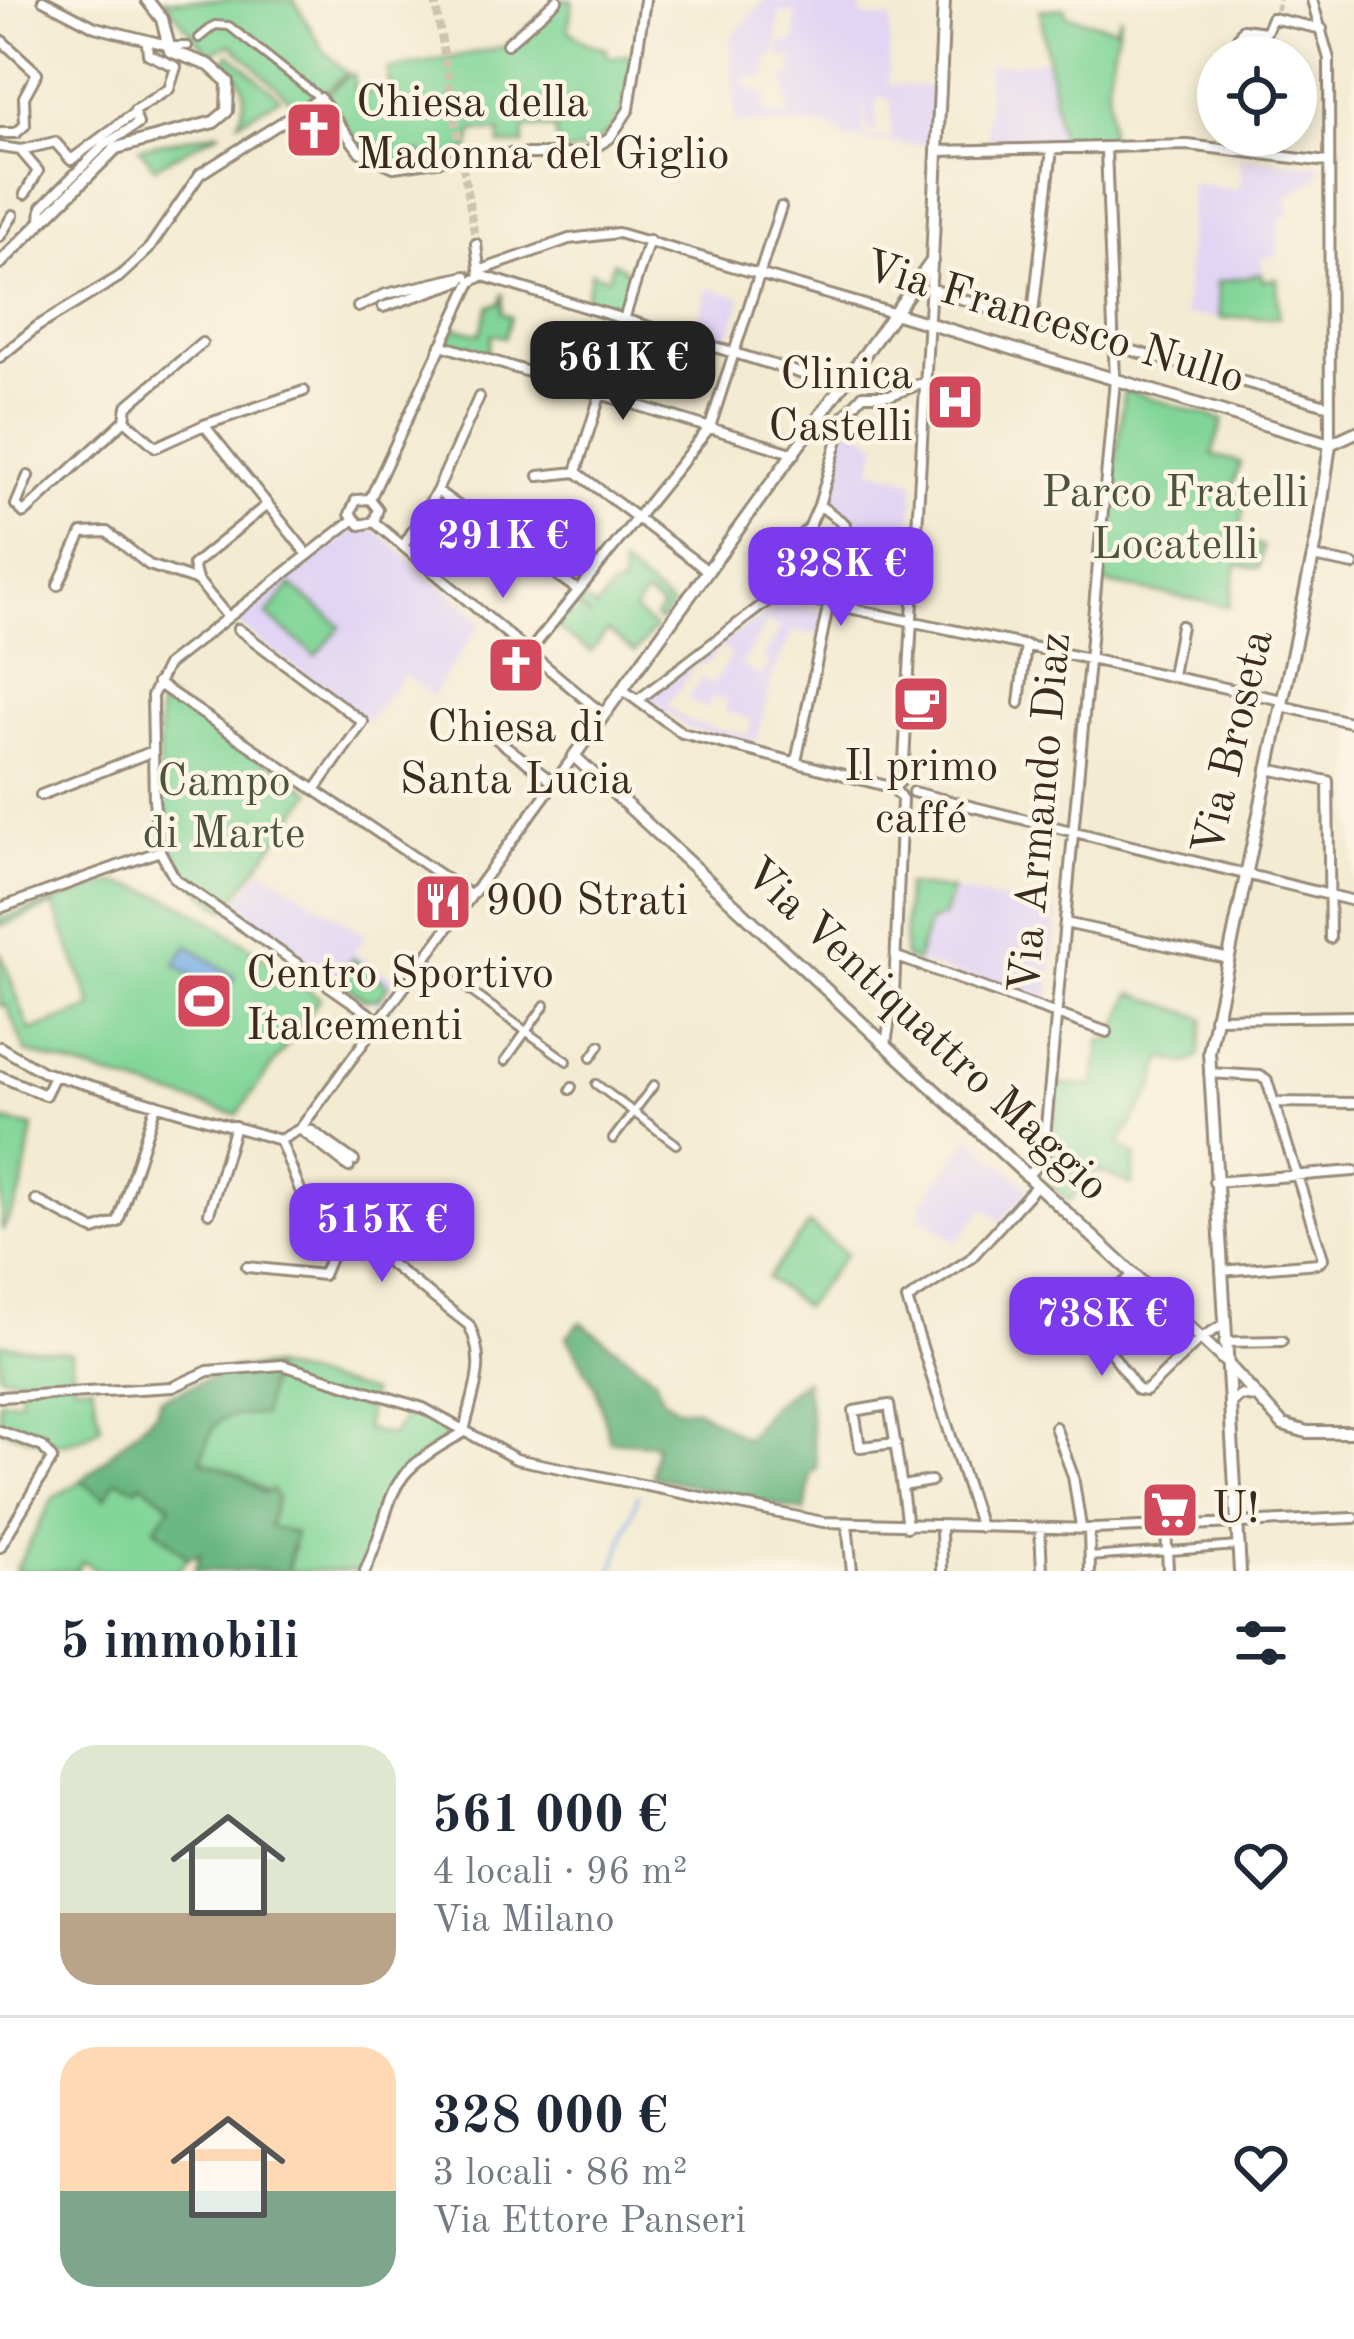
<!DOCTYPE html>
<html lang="it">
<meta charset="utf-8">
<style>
:root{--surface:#fff;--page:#f6f6f7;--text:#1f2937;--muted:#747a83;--line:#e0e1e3;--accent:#7c3aed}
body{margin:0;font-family:"Old Standard TT",serif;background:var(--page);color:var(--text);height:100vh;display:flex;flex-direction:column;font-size:45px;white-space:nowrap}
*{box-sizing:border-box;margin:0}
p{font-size:39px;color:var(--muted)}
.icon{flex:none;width:66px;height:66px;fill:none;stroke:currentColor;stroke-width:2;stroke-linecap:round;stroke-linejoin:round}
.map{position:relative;height:1571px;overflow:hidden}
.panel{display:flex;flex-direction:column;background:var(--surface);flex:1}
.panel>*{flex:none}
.fabs{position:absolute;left:1197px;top:36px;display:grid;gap:24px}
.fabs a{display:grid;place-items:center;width:120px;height:120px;border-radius:50%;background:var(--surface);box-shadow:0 6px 18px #0003;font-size:60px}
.price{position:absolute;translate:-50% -102px;padding:0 27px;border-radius:24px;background:var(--accent);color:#fff;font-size:39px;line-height:78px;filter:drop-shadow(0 3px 6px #0008)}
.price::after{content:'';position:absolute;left:50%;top:72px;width:36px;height:27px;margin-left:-18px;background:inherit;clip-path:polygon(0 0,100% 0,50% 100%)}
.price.selected{background:#222;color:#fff}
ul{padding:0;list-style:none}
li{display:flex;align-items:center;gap:36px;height:300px;padding:0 60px}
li+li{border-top:3px solid var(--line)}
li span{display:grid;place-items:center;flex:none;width:336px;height:240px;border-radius:36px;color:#555}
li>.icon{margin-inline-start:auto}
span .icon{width:144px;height:144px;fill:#fffc;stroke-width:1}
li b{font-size:51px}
h2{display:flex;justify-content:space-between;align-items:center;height:144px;padding:0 60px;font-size:51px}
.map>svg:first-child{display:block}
.built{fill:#e1d4f4;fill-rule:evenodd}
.green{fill:#81d598;stroke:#5e805b;stroke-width:3}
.forest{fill:#68b680;stroke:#52704f;stroke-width:3}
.water{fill:#77ade5;stroke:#596c82;stroke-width:3}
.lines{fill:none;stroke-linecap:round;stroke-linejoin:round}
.stream{stroke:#77ade5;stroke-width:3}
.pedestrian-tunnel{stroke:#cec4ae;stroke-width:6;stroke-dasharray:6 3;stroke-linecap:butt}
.minor-tunnel{stroke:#cec4ae;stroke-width:8;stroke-dasharray:8 4;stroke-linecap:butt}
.pedestrian-casing{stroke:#978a78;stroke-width:12}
.minor-casing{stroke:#978a78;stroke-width:14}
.tertiary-casing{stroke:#978a78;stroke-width:16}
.pedestrian{stroke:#fff;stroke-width:6}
.minor{stroke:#fff;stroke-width:8}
.tertiary{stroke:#fff;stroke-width:10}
.labels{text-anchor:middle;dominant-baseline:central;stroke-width:9;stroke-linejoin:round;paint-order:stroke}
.poi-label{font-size:45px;fill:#3b2a1e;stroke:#fcf5e5;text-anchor:start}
.street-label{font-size:45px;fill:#3b2a1e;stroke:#fcf5e5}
.park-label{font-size:45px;fill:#4c553c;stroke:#fcf5e5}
</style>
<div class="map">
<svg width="1354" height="1571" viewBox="0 0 1354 1571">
<rect width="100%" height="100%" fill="#fcf5e5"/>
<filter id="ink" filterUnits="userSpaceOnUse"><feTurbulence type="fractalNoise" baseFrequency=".00833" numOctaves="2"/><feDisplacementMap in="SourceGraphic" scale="24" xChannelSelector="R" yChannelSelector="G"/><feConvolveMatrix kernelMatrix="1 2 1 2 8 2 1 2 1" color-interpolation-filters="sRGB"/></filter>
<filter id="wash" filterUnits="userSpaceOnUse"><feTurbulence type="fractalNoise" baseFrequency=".004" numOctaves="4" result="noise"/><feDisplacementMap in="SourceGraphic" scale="48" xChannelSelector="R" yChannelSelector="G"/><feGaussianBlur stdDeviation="2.7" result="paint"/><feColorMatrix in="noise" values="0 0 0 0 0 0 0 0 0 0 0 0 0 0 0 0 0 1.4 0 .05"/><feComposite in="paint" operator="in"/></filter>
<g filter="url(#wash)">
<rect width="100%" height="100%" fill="#f3ebd2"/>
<path class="built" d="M765,0H860L861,17L891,19L888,84L933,87L932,146L846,139L830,126L735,123L731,37ZM780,12L796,14L794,42H780L779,57L794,59L793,76H785L790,115L765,114L766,93L745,87L747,77H766L767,57H775ZM862,96L869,132H876L877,98H891V139L864,137Z
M1046,60L1061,146L987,140V66Z
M1240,157L1320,166L1319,176L1285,198L1292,213L1280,219L1278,255L1261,259L1264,273L1217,282L1220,318L1185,315L1191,183L1236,190L1241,185Z
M708,288L742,298L730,333L721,337L695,329Z
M848,422L878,444L871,469L914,480L910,570L871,530L822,505Z
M375,530L482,621L432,696L404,675L367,722L234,621L352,531Z
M781,602L826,611L821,635L793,631L772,678L757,739L748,742L688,728L647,697ZM767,621L780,629L763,659L769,663L761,677L741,666ZM721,646L731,655L713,685L702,678L687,699L707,709L711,697L727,700L725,711L751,719L749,735L694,724L667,706L695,665L710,662Z
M262,868L366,935L354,953L396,980L377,1005L228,912Z
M952,890L1057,912L1049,995L1044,1000L916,962L929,922L943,917Z
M971,1136L1029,1189L1001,1221L985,1208L956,1242L921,1216L919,1207Z"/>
<path class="green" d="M164,0H294L324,51L347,73L303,112L231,44L209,54Z
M559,0H573L568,29L586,43L605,48L608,57L632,55C631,106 615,150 557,154L555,128L524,129L523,145H500V132L473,131L469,151L425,161L422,153L405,155V163C363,159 346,130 326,97L348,75L353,74L355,93L390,89L388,70L507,46Z
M1065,8L1066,15L1115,28L1121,15L1108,77L1110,145L1061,146L1040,10Z
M229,53L280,98L239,121C249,93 246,81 224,63Z
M221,131L155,167L139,148Z
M613,262L631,273L619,312L585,300L591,272L608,278Z
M1261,274L1263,281L1277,278L1279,317L1220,318L1217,282Z
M503,293L502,313L511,317L505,337L492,334L487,356L445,343L454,327L480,334L489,306L500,303Z
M609,324L614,325L595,386L557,373L562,349L586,358L590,346L584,339L590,331L603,334Z
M1124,390L1223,420L1212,455L1240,462L1233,487L1247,491L1238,540L1263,546L1259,568L1237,565L1229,606L1103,583Z
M621,565L672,606L661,622L655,618L662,607L645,595L634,612L655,628L635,652L607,631L591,652L557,628L576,605L591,618L576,600L580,596L596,609L611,589L622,585Z
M291,585L341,626L316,656L267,615Z
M163,697L312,792L226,910C145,856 161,795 159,709Z
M111,883C187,889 258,957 320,998L237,1115L26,1052L6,1004L0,1006V951L30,1031L93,1008L54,905L0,926V919Z
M906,885L952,890L943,917L929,922L916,962L904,957Z
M352,958L389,985L380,998L366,1000L337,980Z
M1132,993L1204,1018L1199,1057L1186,1064L1163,1058L1153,1090L1118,1145L1136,1155L1132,1185L1097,1170L1069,1201L1052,1187L1049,1176L1058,1085L1093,1086L1101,1039L1111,1041Z
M0,1120L33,1127L22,1191L2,1231Z
M809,1224L846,1254L804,1307L767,1278Z
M0,1344L71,1352L74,1385L92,1384L101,1426C66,1455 40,1441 0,1428V1400H20L22,1378L0,1375Z
M271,1367L371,1393L365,1429L391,1436L410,1409L448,1431L446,1439C380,1484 386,1500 360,1571H287L294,1547L269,1526L277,1498L240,1475L201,1461L214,1423Z
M117,1480L142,1483L171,1506L155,1528L188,1558L178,1571H98L83,1561L76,1571H15L53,1498L81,1481L104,1497Z"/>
<path class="forest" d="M581,1322L655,1378L662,1398L676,1408L696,1409L746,1439L772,1405L805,1380L817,1469L811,1474L805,1512L652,1476L656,1444L610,1441L596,1389L567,1336Z
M271,1367L263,1415C216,1416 216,1415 201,1460L240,1475L264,1493L272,1490L277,1497L269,1526L295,1533L286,1571H194L200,1554L188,1558L155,1527L171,1505L142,1483L135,1488L117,1480L105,1498L81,1481L156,1412L160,1399L234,1368Z"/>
<path class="water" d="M188,945L235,977L222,996L175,964Z"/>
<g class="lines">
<path class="stream" d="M613,1571L638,1495"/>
</g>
</g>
<g filter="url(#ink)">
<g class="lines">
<path class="pedestrian-tunnel" d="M1277,10L1279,0"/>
<path class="minor-tunnel" d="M435,0L476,244"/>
<defs>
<path id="pedestrian" d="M199,38L215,25L229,26L320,98
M170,46H188
M425,959L443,972
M458,982L567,1061
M591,1058L600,1045
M505,1061L545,1005
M596,1084L676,1144
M570,1090L572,1087
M613,1139L654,1085
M1089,1557L1238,1546"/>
<path id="minor" d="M43,0L95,27L167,45
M1312,0L1329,59L1330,444
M0,39L37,73L24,97L25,125L16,133H0
M1237,40L1243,29L1266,32L1272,18L1322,29
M507,44L557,0
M135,110L169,89L176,67L148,54L147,43
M0,147L21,150L55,142L71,160L134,113L138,124L104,145L42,207L41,220
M21,151L38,171L25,194
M937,151L1188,145L1327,162
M0,236L13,215
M479,271L569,239L618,233L896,314
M480,275L842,386
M930,288L1019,319L1330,406
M358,307L386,294L466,276
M383,307L461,281
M1032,322L1052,149
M202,343L127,406L125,420L156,447L204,425L308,555
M441,345L795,454
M0,357L38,326L119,277L148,250L200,174L320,98L360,152L394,167L485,154H584L610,138L629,109L645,0
M204,425L304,391
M576,472L649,240
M28,476L16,505L24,513L125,420
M539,476L576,472L708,571
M437,491L578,590
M370,499L471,282L480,277L476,244
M370,499L356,500L350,514L360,525L374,522
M370,499L378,509L374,522
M353,520L167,665L152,696L154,800L160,851L175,879L378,1020
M374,522L604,715
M404,545L437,491L479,397
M1313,557L1354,565
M197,580L193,565L263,508
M58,585L82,533L107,532L149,565L198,581L228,617
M778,593L1282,700
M238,629L363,722L315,790
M529,652L710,427L781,207
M1172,675L1181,626
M157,683L470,895
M623,690L682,733L894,788
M638,700L778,593L793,542L809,528L819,505L845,415L863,395H891L925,382
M1019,703L1026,645
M1282,706L1354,723
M494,737L554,783
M796,762L845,524L819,505
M1267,769L1328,781L1330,938
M894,788L903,779L932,263
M913,792L1354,901
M41,795L153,751
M0,908L160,851
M1065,923L1225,958
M897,957L1107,1032
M1214,1018L1354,1016
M886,1044L894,993L902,799L894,788
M0,1047L43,1072L280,1140
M1209,1073L1260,1076L1267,1081L1323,1258L1318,1263L1221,1271
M0,1076L45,1095L55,1075
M1274,1102L1354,1103
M280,1140L300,1129L574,756
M280,1140L302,1195L469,1325C488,1364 473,1392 464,1431
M349,1167L300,1129L312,1131L354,1161
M1028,1175L1043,1159L1115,380L1106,149
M1214,1182L1354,1171
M36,1200L94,1230L118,1222L156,1104
M209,1213L235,1126
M247,1267L323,1275L343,1227
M1133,1274L1087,1319L1138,1390L1146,1391L1201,1338L1223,1325
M1224,1342L1282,1341
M0,1397L173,1387L208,1371L282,1365L423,1408L516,1459L823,1522L1093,1529L1354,1518
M1229,1405L1240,1395L1254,1397
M1055,1427L1073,1476L1081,1527
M0,1431L43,1447L52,1459L0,1547
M896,1443L860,1447L854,1411L889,1405C896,1446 902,1486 907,1527
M902,1486L931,1481
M847,1524L852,1571
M1166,1525L1168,1571
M980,1527L907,1300L970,1259L1037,1185
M1040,1528L1042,1571
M941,1529L942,1571
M1089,1529L1090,1571
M365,1571C400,1494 375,1480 463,1433"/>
<path id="tertiary" d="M944,0L932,261L574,756L1133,1274L1225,1361L1283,1425L1307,1432H1354
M0,263L116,148L214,122L227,111L228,82L209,65L170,51L162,19L147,0
M897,314L1330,444
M1330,444L1354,433
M1240,1571L1209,1052L1317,537L1330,444"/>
</defs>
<use href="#pedestrian" class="pedestrian-casing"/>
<use href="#minor" class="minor-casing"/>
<use href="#tertiary" class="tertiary-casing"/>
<use href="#pedestrian" class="pedestrian"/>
<use href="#minor" class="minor"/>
<use href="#tertiary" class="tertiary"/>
</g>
</g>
<defs>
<symbol id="church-square" viewBox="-11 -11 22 22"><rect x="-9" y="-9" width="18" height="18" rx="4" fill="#d1495b" stroke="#fcf5e5"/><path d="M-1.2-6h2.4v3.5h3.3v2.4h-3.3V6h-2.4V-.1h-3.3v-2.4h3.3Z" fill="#fff"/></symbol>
<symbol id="hospital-square" viewBox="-11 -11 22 22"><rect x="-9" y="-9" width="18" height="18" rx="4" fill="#d1495b" stroke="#fcf5e5"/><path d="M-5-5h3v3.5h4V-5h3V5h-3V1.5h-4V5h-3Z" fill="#fff"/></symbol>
<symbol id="cafe-square" viewBox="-11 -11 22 22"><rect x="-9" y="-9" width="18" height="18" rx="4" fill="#d1495b" stroke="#fcf5e5"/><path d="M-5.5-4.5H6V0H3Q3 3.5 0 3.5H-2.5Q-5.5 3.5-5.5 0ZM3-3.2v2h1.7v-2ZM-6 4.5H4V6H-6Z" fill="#fff"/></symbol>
<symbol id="restaurant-square" viewBox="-11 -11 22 22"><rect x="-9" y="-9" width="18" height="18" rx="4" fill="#d1495b" stroke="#fcf5e5"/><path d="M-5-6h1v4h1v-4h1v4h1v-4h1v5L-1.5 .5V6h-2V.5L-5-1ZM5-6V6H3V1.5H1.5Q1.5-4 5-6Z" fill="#fff"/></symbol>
<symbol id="stadium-square" viewBox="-11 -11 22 22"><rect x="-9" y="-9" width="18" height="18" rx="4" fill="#d1495b" stroke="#fcf5e5"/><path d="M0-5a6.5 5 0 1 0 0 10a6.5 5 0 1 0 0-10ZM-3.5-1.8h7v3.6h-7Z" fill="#fff"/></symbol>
<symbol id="supermarket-square" viewBox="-11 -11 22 22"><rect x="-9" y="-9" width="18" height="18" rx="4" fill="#d1495b" stroke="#fcf5e5"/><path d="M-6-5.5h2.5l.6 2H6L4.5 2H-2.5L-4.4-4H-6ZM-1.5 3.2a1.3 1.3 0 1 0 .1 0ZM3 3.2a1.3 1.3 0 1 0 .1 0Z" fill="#fff"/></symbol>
</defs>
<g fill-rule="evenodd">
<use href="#church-square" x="281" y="97" width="66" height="66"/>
<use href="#hospital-square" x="922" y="369" width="66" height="66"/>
<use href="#church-square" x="483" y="632" width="66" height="66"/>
<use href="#cafe-square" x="888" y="671" width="66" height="66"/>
<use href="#restaurant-square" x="410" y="869" width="66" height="66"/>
<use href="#stadium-square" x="171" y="968" width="66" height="66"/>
<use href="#supermarket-square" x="1137" y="1477" width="66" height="66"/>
</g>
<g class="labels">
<g class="poi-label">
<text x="356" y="104">Chiesa della<tspan x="356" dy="52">Madonna del Giglio</tspan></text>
<text x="913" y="376" text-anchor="end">Clinica<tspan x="913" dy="52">Castelli</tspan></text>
<text x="516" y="729" text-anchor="middle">Chiesa di<tspan x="516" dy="52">Santa Lucia</tspan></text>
<text x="921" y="768" text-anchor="middle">Il primo<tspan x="921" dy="52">caffé</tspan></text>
<text x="485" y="902">900 Strati</text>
<text x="246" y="975">Centro Sportivo<tspan x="246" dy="52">Italcementi</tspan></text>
<text x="1212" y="1510">U!</text>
</g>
<g class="street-label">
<text transform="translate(1054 324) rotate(17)">Via Francesco Nullo</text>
<text transform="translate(1235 743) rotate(-77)">Via Broseta</text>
<text transform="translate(1042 813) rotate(-85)">Via Armando Diaz</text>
<text transform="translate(925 1031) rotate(43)">Via Ventiquattro Maggio</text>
</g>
<g class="park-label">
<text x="1175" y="494">Parco Fratelli<tspan x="1175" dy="52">Locatelli</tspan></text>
<text x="224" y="783">Campo<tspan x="224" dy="52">di Marte</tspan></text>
</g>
</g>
</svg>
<div class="fabs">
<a><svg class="icon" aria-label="locate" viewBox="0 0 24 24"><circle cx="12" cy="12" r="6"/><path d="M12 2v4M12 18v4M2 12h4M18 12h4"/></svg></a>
</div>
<b class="price selected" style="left:623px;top:423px">561K €</b>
<b class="price" style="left:503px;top:601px">291K €</b>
<b class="price" style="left:841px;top:629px">328K €</b>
<b class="price" style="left:382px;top:1285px">515K €</b>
<b class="price" style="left:1102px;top:1379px">738K €</b>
</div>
<section class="panel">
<h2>5 immobili<svg class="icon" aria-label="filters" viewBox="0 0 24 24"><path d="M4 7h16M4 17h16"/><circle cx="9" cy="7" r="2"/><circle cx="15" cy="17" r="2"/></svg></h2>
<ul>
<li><span style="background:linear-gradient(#dfe7d0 70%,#b9a48a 0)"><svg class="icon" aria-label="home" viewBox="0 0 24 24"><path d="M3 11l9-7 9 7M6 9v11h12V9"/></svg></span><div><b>561 000 €</b><p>4 locali · 96 m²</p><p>Via Milano</p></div><svg class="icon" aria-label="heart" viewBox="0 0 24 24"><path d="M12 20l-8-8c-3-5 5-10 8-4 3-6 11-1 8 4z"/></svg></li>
<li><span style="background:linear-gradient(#ffd9b3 60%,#7fa58c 0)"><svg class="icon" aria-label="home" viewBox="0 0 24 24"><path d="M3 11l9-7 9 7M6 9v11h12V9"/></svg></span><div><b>328 000 €</b><p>3 locali · 86 m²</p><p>Via Ettore Panseri</p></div><svg class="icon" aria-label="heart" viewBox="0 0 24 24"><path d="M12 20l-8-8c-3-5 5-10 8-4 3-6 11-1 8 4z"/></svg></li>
</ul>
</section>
